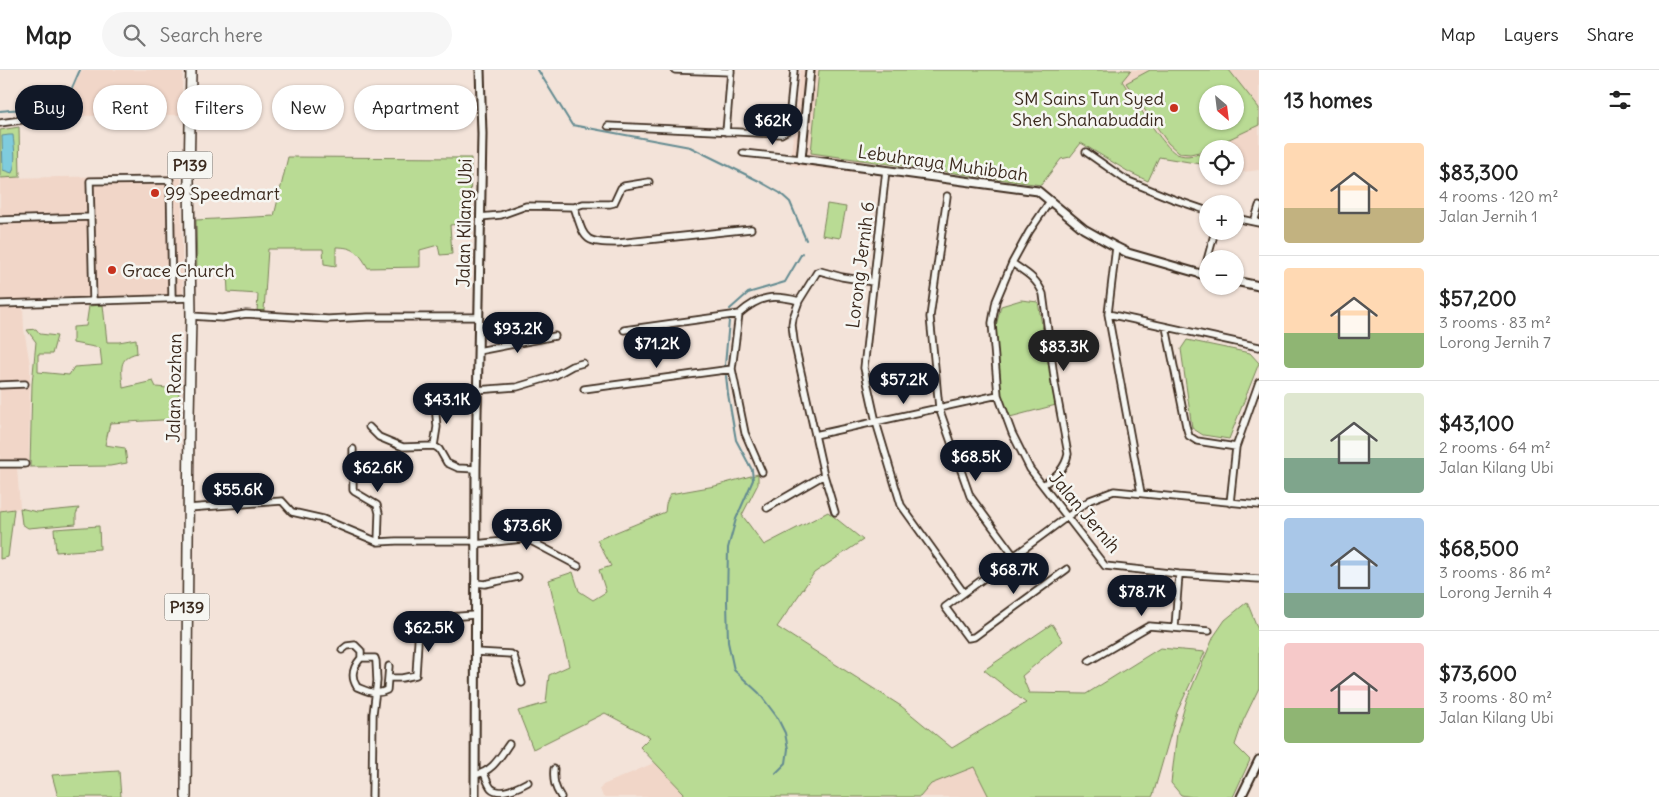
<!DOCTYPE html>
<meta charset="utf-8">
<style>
:root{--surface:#fff;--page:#f6f6f6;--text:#222;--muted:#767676;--line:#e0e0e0;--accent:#111827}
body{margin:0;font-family:Delius,sans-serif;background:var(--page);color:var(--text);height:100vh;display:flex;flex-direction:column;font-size:19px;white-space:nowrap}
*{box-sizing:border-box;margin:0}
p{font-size:16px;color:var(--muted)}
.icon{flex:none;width:28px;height:28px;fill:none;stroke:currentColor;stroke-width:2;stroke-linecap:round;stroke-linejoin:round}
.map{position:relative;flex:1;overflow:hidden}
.panel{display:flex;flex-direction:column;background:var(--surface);width:400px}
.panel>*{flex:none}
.top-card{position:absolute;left:15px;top:15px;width:475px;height:45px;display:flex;gap:10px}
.needle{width:32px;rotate:152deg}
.fabs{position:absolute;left:1199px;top:15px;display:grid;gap:10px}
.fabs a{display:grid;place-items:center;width:45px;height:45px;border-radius:50%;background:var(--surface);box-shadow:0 1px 4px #0004;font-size:25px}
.price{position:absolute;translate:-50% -42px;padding:0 11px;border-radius:18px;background:var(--accent);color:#fff;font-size:16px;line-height:32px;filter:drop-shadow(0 1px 2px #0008)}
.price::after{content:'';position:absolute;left:50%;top:30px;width:15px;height:11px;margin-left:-8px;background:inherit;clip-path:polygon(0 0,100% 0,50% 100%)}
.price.on{background:#222;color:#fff}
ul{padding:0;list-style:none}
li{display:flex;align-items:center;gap:15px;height:125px;padding:0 25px}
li+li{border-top:1px solid var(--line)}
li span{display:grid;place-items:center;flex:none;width:140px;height:100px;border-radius:5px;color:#555}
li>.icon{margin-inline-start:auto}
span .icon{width:60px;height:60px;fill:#fffc;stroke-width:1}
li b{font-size:21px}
h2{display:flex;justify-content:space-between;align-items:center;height:60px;padding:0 25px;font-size:21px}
.tag{padding:0 18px;border-radius:22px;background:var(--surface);box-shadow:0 1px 4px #0004;font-size:18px;line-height:45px}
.tag.on{background:var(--accent);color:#fff}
header{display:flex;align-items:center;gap:30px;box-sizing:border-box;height:70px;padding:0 25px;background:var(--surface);border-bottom:1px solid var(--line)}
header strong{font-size:24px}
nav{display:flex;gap:28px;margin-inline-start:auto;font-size:18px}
.search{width:350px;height:45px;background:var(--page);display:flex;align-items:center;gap:12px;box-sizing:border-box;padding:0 18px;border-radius:28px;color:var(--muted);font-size:19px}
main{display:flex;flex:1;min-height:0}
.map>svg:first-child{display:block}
.built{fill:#f1d6c8;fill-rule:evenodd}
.green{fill:#b9db94;stroke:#7a8259;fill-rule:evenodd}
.water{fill:#7fccdd;stroke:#648b91}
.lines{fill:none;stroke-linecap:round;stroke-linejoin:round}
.stream{stroke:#648b91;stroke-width:2}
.minor-casing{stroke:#3b2a1e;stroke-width:9}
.tertiary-casing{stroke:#3b2a1e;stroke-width:11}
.primary-casing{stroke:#3b2a1e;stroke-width:12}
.minor{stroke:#f6f6f2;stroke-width:5.5}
.tertiary{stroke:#f6f6f2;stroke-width:7}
.primary{stroke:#f6f6f2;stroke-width:9}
.poi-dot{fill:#c8321e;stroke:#f6f6f2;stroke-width:2}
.labels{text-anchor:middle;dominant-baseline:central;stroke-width:5;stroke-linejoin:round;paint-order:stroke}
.shield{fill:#f6f6f2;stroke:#73675e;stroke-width:1}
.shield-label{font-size:16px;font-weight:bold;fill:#3b2a1e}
.poi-label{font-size:18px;fill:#3b2a1e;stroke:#f6f6f2;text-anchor:start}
.street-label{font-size:18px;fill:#3b2a1e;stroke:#f6f6f2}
</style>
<header>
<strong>Map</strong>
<div class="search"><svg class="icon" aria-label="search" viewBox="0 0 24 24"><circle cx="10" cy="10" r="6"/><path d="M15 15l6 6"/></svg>Search here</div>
<nav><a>Map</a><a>Layers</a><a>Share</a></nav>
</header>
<main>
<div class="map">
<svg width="1259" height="727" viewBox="0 0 1259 727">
<rect width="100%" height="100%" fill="#f3e3d9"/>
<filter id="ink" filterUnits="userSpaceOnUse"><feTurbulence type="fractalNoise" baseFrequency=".02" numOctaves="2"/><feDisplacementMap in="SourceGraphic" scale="10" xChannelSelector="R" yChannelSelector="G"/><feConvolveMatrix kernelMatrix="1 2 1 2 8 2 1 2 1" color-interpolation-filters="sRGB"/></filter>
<g filter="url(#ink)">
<path class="built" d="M82,0H183L181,45L61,46L43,55L41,37L48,36L62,29L72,19Z
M800,0H819L811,82L863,90L860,103L790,95Z
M1131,0H1259V100L1244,102L1235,100V79H1208L1207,93L1182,86L1166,74L1122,10ZM1208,24H1235V51H1208Z
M181,105L183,232L23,236L24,259L30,295L29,397H17L20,438L0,441V108Z
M656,692L684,723L682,727H603L600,719L603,715Z
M974,697L989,727H920L931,714Z"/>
<path class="green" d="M819,0H1131L1122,11C1132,25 1163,78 1177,84C1186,88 1198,85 1207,81V95L1159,87L1148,111L1129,102L1081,73L1070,87L1061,89L1041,115L811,83Z
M1150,0H1229L1259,38V55L1204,81L1190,84L1179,83L1168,73L1126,13ZM1208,24H1235V51H1208Z
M19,57L20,107L0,108V60Z
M288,87L471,88L470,153L450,155L452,184L440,185L438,175L420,180V197L368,198C359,182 354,177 336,177V196L324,194L323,179H268L264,241L257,242L258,224L228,222L227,201L197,200L196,150L274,146Z
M827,134L846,137L840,168L822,165Z
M1021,230L1038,232L1056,335L1010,347L1001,327L996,256L1001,236Z
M103,235L107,272H119L136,269L137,283C117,288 122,300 123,318L153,311L156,317L179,319V349L110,353L105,375L125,378L127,393L110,396L30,397L32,314L36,272L27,260L36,259L40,264L57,266L52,284H38V302L69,305L74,297L102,295L100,278L73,273V257L86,256L89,236Z
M1187,270L1250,283L1259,293L1229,369L1203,365L1192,358L1181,279Z
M758,404V414L742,445L764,475L828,442L863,470L814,503L777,557L901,636L952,678L1026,633L984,600L1052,554L1063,571L1022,606L1029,623L1086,624L1160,578L1205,582L1177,642L1153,725L1152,727H989L974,697L931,714L920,727H682L684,723L640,677L650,667L605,643L533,679L518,641L546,633L549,605L569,596L549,510L573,502L579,521L593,530L606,522L599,500L611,496L597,470L665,442L666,434L670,424L715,416Z
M20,438L37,442L79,438L76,444V454L28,458L22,454Z
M14,439L8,487L0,489V441Z
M99,456L100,479L56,482L54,459Z
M1247,532L1259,562V618L1243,651L1235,675L1250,690L1233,727H1192L1181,725L1171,713L1177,663L1187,629L1214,566L1225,550Z
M119,701L121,727H58L52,705Z"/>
<path class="water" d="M9,65H13C14,76 17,92 12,103L3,100L2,66Z"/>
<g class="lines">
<path class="stream" d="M538,0L572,55L690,77L759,111L780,123L790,132L806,170
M0,41C24,38 57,40 72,18C75,12 77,6 80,0
M730,239L748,223L785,212L802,183
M725,295L729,251
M726,306L728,324L736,370L752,400L753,410L736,449L728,478L727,531L728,572L734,600L759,623L777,647L785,663L788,679L786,693L776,703"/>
<defs>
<path id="minor" d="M675,0L731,2
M0,53L36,48
M608,56L781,64L788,60L794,0
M726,62L731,0
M1086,82L1126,110L1173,129L1208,141
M743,83L801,89
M886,100L864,298L876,352L901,435L964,523
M947,126L930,247L939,338L970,426L1014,486
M1050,131L1029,162L1012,193L996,231L992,253L998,325L1012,363L1030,399L1105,496L1179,504L1259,509
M574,137L583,134H610L614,133L621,118L624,116L649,112
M480,147L501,145L526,136L574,137C585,169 582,173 618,173L751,159
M1235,148L1259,153
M0,150L91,147
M1254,152L1259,136
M1116,177L1108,244L1141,423
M1012,193C1025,202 1037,208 1043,224L1055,314L1068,384C1065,399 1056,406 1043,415
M1203,205L1215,161
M93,231L90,111L170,110L172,229
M0,234L191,228
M1108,244L1259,277
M191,246L222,248L246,244L328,249L368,247H477
M1166,257L1186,356L1189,366L1197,371L1236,377
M624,260L739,244
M478,281L555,266
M0,315L25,314
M584,319L732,299
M476,320L517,317L554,306L572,296L583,293
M369,357L379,367L403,377L434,376L439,379L447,393L458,398L476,399
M815,365L998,325
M434,376L437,357L435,334
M353,379V420L355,422L377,435L379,443L378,472
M0,394H25
M762,402L745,363L732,299L739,244C759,226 773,224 799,231
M1230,433L1236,377L1259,312
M188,438L282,431L292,442L323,449L378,472L396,471H475
M767,438L824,405
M835,442L824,405L794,271L792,255L793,248L799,231L817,202L820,201L842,207L873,212
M475,474L523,469L531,471L578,496
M1067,499L974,567L968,568L945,537L1090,430L1114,421L1259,435
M475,513L485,514L518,507
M1175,557L1179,504
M342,580L347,576L355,575L361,581V588C353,597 350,606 357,617C367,621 376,626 387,620L389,596
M475,582L511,584L514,586L522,613
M361,588H375L376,591L377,611L373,644L372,727
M1089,591L1149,556L1209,561
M388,608H402L416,605L419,556L421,554L448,547L475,545
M554,699C553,711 555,718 561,727
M484,703C486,708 488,714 491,718C500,727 519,717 528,712
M475,705C493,701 499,688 509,674"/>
<path id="tertiary" d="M810,0L801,89L1038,121L1084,159L1116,177L1128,183L1208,206
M1235,211L1259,216
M475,727L476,399L482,64L480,0
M1241,727L1259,690"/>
<path id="primary" d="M186,727L189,347L191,246L189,110L191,0"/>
</defs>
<use href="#minor" class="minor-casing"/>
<use href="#tertiary" class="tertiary-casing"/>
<use href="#primary" class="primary-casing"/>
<use href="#minor" class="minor"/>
<use href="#tertiary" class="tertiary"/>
<use href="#primary" class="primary"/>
</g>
</g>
<g class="poi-dot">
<circle cx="1174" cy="38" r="5"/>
<circle cx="155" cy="123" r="5"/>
<circle cx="112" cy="200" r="5"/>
</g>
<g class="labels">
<g class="shield">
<rect x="167.5" y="81.5" width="45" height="27" rx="4"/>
<rect x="164.5" y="523.5" width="45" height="27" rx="4"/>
</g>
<g class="shield-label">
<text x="190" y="95">P139</text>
<text x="187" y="537">P139</text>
</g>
<g class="poi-label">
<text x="1164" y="28" text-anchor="end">SM Sains Tun Syed<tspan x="1164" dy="21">Sheh Shahabuddin</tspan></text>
<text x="165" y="123">99 Speedmart</text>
<text x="122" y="200">Grace Church</text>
</g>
<g class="street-label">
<text transform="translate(943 93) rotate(8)">Lebuhraya Muhibbah</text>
<text transform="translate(464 153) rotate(-89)">Jalan Kilang Ubi</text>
<text transform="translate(860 195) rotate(-83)">Lorong Jernih 6</text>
<text transform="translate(174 318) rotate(-89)">Jalan Rozhan</text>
<text transform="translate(1085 442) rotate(50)">Jalan Jernih</text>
</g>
</g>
</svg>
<div class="fabs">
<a><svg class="needle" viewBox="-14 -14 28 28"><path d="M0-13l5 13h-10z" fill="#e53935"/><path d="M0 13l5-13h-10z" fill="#767676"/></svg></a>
<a><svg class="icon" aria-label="locate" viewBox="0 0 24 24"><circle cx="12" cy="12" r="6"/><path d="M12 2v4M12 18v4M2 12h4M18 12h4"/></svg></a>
<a>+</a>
<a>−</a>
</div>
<b class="price" style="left:773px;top:76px">$62K</b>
<b class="price" style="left:518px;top:284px">$93.2K</b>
<b class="price" style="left:657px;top:299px">$71.2K</b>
<b class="price on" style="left:1064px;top:302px">$83.3K</b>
<b class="price" style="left:904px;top:335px">$57.2K</b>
<b class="price" style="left:447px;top:355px">$43.1K</b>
<b class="price" style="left:976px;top:412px">$68.5K</b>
<b class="price" style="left:378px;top:423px">$62.6K</b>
<b class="price" style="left:238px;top:445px">$55.6K</b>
<b class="price" style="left:527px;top:481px">$73.6K</b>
<b class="price" style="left:1014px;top:525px">$68.7K</b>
<b class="price" style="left:1142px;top:547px">$78.7K</b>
<b class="price" style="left:429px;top:583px">$62.5K</b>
<div class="top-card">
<a class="tag on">Buy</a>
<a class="tag">Rent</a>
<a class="tag">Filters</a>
<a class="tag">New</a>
<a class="tag">Apartment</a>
</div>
</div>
<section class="panel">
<h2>13 homes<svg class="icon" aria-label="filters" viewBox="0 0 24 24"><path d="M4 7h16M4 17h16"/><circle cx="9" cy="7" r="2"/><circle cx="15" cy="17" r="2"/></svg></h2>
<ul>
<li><span style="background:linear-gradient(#ffd9b3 65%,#c2b280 0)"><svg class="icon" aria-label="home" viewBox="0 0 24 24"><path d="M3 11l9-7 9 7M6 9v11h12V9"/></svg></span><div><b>$83,300</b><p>4 rooms · 120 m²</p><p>Jalan Jernih 1</p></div></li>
<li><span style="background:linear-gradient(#ffd9b3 65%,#8fb573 0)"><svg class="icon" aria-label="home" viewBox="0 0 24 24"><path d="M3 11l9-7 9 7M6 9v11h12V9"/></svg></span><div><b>$57,200</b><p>3 rooms · 83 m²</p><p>Lorong Jernih 7</p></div></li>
<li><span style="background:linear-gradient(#dfe7d0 65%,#7fa58c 0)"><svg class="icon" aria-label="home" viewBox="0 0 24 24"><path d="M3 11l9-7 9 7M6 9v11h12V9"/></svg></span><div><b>$43,100</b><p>2 rooms · 64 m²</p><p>Jalan Kilang Ubi</p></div></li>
<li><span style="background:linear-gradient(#a9c7e8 75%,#7fa58c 0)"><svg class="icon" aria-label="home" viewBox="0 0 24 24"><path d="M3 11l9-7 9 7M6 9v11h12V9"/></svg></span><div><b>$68,500</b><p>3 rooms · 86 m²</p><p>Lorong Jernih 4</p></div></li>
<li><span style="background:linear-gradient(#f6c9c9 65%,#8fb573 0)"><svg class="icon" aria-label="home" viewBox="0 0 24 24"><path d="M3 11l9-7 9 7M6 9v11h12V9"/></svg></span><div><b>$73,600</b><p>3 rooms · 80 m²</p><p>Jalan Kilang Ubi</p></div></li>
</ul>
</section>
</main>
